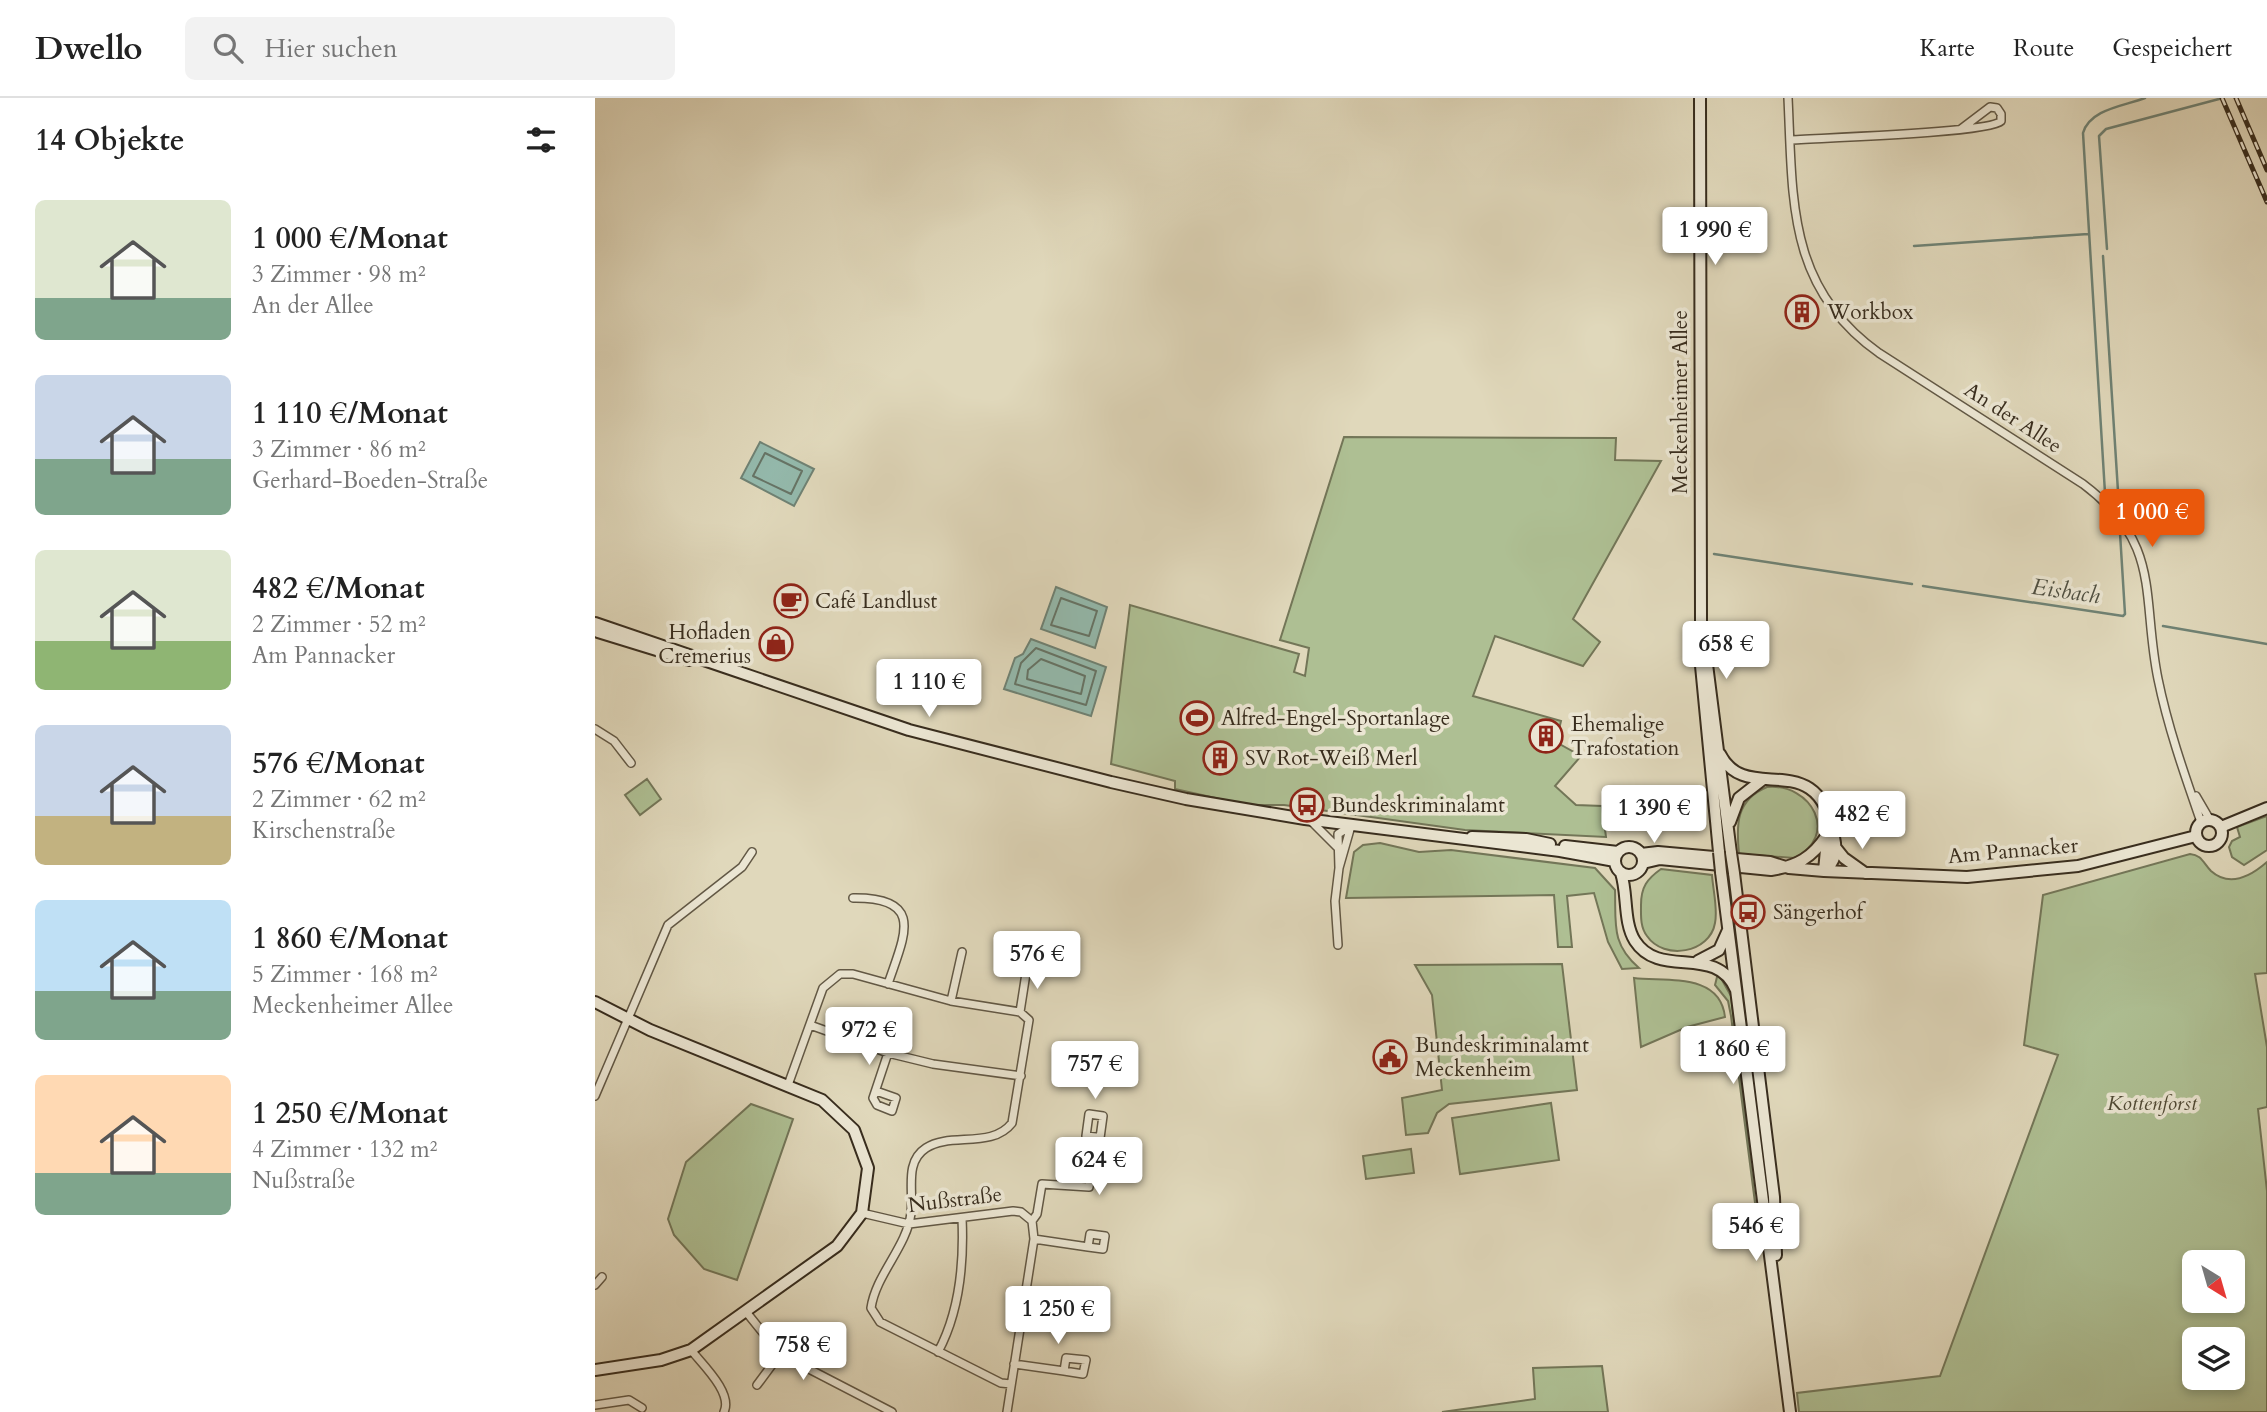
<!DOCTYPE html>
<html lang="de">
<meta charset="utf-8">
<style>
:root{--surface:#fff;--page:#f2f2f2;--text:#222;--muted:#767676;--line:#e0e0e0;--accent:#ea580c}
body{margin:0;font-family:Cardo,serif;background:var(--page);color:var(--text);height:100vh;display:flex;flex-direction:column;font-size:26px;white-space:nowrap}
*{box-sizing:border-box;margin:0}
p{font-size:23px;color:var(--muted)}
.icon{flex:none;width:38px;height:38px;fill:none;stroke:currentColor;stroke-width:2;stroke-linecap:round;stroke-linejoin:round}
.map{position:relative;flex:1;overflow:hidden}
.sheet{display:flex;flex-direction:column;background:var(--surface);width:595px}
.sheet>*{flex:none}
.needle{width:46px;rotate:143deg}
.buttons{position:absolute;left:1587px;top:1152px;display:grid;gap:14px}
.buttons a{display:grid;place-items:center;width:63px;height:63px;border-radius:10px;background:var(--surface);box-shadow:0 4px 10px #0003;font-size:35px}
.price{position:absolute;translate:-50% -60px;padding:0 16px;border-radius:7px;background:#fff;color:#222;font-size:23px;line-height:46px;filter:drop-shadow(0 2px 4px #0008)}
.price::after{content:'';position:absolute;left:50%;top:42px;width:21px;height:16px;margin-left:-10px;background:inherit;clip-path:polygon(0 0,100% 0,50% 100%)}
.price.on{background:var(--accent);color:#fff}
ul{padding:0;list-style:none}
li{display:flex;align-items:center;gap:21px;height:175px;padding:0 35px}
li span{display:grid;place-items:center;flex:none;width:196px;height:140px;border-radius:10px;color:#555}
li>.icon{margin-inline-start:auto}
span .icon{width:84px;height:84px;fill:#fffc;stroke-width:1}
li b{font-size:30px}
h2{display:flex;justify-content:space-between;align-items:center;height:84px;padding:0 35px;font-size:30px}
header{display:flex;align-items:center;gap:42px;box-sizing:border-box;height:98px;padding:0 35px;background:var(--surface);border-bottom:2px solid var(--line)}
header strong{font-size:33px}
nav{display:flex;gap:38px;margin-inline-start:auto;font-size:24px}
.search{width:490px;height:63px;background:var(--page);display:flex;align-items:center;gap:18px;box-sizing:border-box;padding:0 24px;border-radius:10px;color:var(--muted);font-size:26px}
main{display:flex;flex:1;min-height:0}
.map>svg:first-child{display:block}
.green{fill:#aebf93;stroke:#737658;stroke-width:2;fill-rule:evenodd}
.water{fill:#94baad;stroke:#6f8274;stroke-width:2}
.lines{fill:none;stroke-linecap:round;stroke-linejoin:round}
.shore{stroke:#667466;stroke-width:2}
.stream{stroke:#6f8274;stroke-width:2.5}
.street-casing{stroke:#625845;stroke-width:10}
.secondary-casing{stroke:#382d1e;stroke-width:14}
.street{stroke:#ebe6d3;stroke-width:7}
.secondary{stroke:#ebe6d3;stroke-width:10}
.rail-casing{stroke:#382d1e;stroke-width:5}
.rail{stroke:#ebe6d3;stroke-width:2.5;stroke-dasharray:8;stroke-linecap:butt}
.secondary-bridge-casing{stroke:#382d1e;stroke-width:14;stroke-linecap:butt}
.secondary-bridge{stroke:#ebe6d3;stroke-width:10}
.labels{text-anchor:middle;dominant-baseline:central;stroke-width:7;stroke-linejoin:round;paint-order:stroke}
.poi-label{font-size:21px;fill:#382d1e;stroke:#ebe6d3;text-anchor:start}
.street-label{font-size:21px;fill:#382d1e;stroke:#ebe6d3}
.park-label{font-size:21px;font-style:italic;fill:#504a35;stroke:#ebe6d3}
.water-label{font-size:23px;font-style:italic;fill:#4f5042;stroke:#ebe6d3}
</style>
<header>
<strong>Dwello</strong>
<div class="search"><svg class="icon" aria-label="search" viewBox="0 0 24 24"><circle cx="10" cy="10" r="6"/><path d="M15 15l6 6"/></svg>Hier suchen</div>
<nav><a>Karte</a><a>Route</a><a>Gespeichert</a></nav>
</header>
<main>
<section class="sheet">
<h2>14 Objekte<svg class="icon" aria-label="filters" viewBox="0 0 24 24"><path d="M4 7h16M4 17h16"/><circle cx="9" cy="7" r="2"/><circle cx="15" cy="17" r="2"/></svg></h2>
<ul>
<li><span style="background:linear-gradient(#dfe7d0 70%,#7fa58c 0)"><svg class="icon" aria-label="home" viewBox="0 0 24 24"><path d="M3 11l9-7 9 7M6 9v11h12V9"/></svg></span><div><b>1 000 €/Monat</b><p>3 Zimmer · 98 m²</p><p>An der Allee</p></div></li>
<li><span style="background:linear-gradient(#c9d6e8 60%,#7fa58c 0)"><svg class="icon" aria-label="home" viewBox="0 0 24 24"><path d="M3 11l9-7 9 7M6 9v11h12V9"/></svg></span><div><b>1 110 €/Monat</b><p>3 Zimmer · 86 m²</p><p>Gerhard-Boeden-Straße</p></div></li>
<li><span style="background:linear-gradient(#dfe7d0 65%,#8fb573 0)"><svg class="icon" aria-label="home" viewBox="0 0 24 24"><path d="M3 11l9-7 9 7M6 9v11h12V9"/></svg></span><div><b>482 €/Monat</b><p>2 Zimmer · 52 m²</p><p>Am Pannacker</p></div></li>
<li><span style="background:linear-gradient(#c9d6e8 65%,#c2b280 0)"><svg class="icon" aria-label="home" viewBox="0 0 24 24"><path d="M3 11l9-7 9 7M6 9v11h12V9"/></svg></span><div><b>576 €/Monat</b><p>2 Zimmer · 62 m²</p><p>Kirschenstraße</p></div></li>
<li><span style="background:linear-gradient(#bfe0f5 65%,#7fa58c 0)"><svg class="icon" aria-label="home" viewBox="0 0 24 24"><path d="M3 11l9-7 9 7M6 9v11h12V9"/></svg></span><div><b>1 860 €/Monat</b><p>5 Zimmer · 168 m²</p><p>Meckenheimer Allee</p></div></li>
<li><span style="background:linear-gradient(#ffd9b3 70%,#7fa58c 0)"><svg class="icon" aria-label="home" viewBox="0 0 24 24"><path d="M3 11l9-7 9 7M6 9v11h12V9"/></svg></span><div><b>1 250 €/Monat</b><p>4 Zimmer · 132 m²</p><p>Nußstraße</p></div></li>
</ul>
</section>
<div class="map">
<svg width="1672" height="1314" viewBox="0 0 1672 1314">
<rect width="100%" height="100%" fill="#e0d8bb"/>
<filter id="stains"><feTurbulence type="fractalNoise" baseFrequency=".00286" numOctaves="4"/><feColorMatrix values="0 0 0 0 .2 0 0 0 0 .09 0 0 0 0 .02 0 0 0 .5 -.17"/></filter>
<radialGradient id="worn" r=".72"><stop offset=".6" stop-color="#630" stop-opacity="0"/><stop offset="1" stop-color="#630" stop-opacity=".3"/></radialGradient>
<path class="green" d="M749,339L1021,340L1020,362L1066,363L978,521L1005,544L988,568L900,538L878,598L966,623L961,644L986,658L960,688L981,707L1007,708L1011,739L870,732L689,707H652L580,691V683L516,666L535,507L704,556L699,574L710,578L714,550L685,542Z
M52,681L66,701L45,717L30,697Z
M1172,689C1217,685 1245,738 1199,760L1144,756C1141,726 1141,702 1172,689Z
M1672,718V752L1649,767L1637,759L1634,749L1637,743L1645,739L1642,729Z
M785,745L824,754L856,752L1000,770L1020,792C1021,826 1016,846 1044,870L1027,871L1013,844L999,795L972,798L977,849H963L959,797L751,800L759,754L768,747Z
M1595,756C1607,757 1608,765 1616,773C1635,790 1656,778 1672,764V875L1660,876L1672,949V1009L1663,1011L1672,1093V1314H1204L1202,1295L1345,1278L1463,957L1429,947L1448,797ZM1600,1164H1638V1202H1600ZM1600,1241H1638V1279H1600Z
M1066,771L1117,777C1118,792 1123,811 1120,825C1115,855 1069,863 1052,838C1045,829 1046,817 1046,807C1046,789 1052,781 1066,771Z
M967,866L982,992L854,1006L842,1015L833,1035L811,1037L807,1000L847,992L837,897L820,867Z
M1123,875L1136,898L1163,1128L1136,918L1133,903L1120,887Z
M1039,880C1071,884 1125,874 1130,919L1092,929L1046,949Z
M956,1005L964,1062L865,1076L857,1020Z
M156,1006L198,1021L142,1182L109,1171L79,1137L73,1121L91,1064Z
M816,1051L819,1075L771,1081L768,1058Z
M1007,1268L1013,1314H847L940,1301L938,1270Z"/>
<path class="water" d="M165,344L219,371L199,408L146,380Z
M461,489L512,509L500,550L446,531Z
M436,541L511,569L496,618L409,591L420,560L428,556Z"/>
<g class="lines">
<path class="shore" d="M170,355L207,373L196,396L158,378Z
M466,500L502,513L494,538L456,527Z
M441,550L501,573L491,607L420,586L426,565Z
M446,561L490,578L486,596L432,581L433,572Z"/>
<path class="stream" d="M1319,148L1493,136
M1512,151L1504,38L1511,31L1624,1
M1508,158L1524,409
M1510,395L1488,35C1495,11 1529,8 1550,0
M1119,456L1317,486
M1328,488L1528,518L1530,516L1525,435
M1568,528L1672,546"/>
<defs>
<path id="street" d="M1193,0C1198,102 1192,190 1284,255L1488,386C1568,446 1546,498 1563,581C1573,630 1590,678 1606,724
M1195,42C1223,40 1395,35 1406,23V16L1402,10L1395,9L1366,31
M0,631L19,643L36,665
M1601,698L1615,722
M716,723L742,749
M744,770L743,736L754,729
M258,800C331,799 309,838 293,886
M743,847L740,803L744,770L756,728
M356,903L367,854
M425,914L432,869
M215,927L293,955L338,966L426,978
M193,987L228,890L245,876H258L356,903L425,914L434,922L417,1025C397,1051 355,1034 331,1050C309,1064 319,1093 316,1115C312,1149 281,1176 276,1210L285,1224L406,1285L416,1286
M281,993L301,1000L297,1013L282,1007L278,1000L293,955
M0,998L73,827L147,769L157,754
M267,1115L314,1126L418,1113L426,1114L437,1123L439,1141L412,1314
M437,1123L442,1116L447,1086L494,1089L501,1039L505,1040L508,1018L494,1016L491,1038L501,1039
M495,1136L510,1138L508,1151L493,1149Z
M439,1141L493,1149
M0,1187L7,1179
M481,1197L500,1199L498,1213L480,1210Z
M429,1202L480,1210
M152,1215L185,1256L297,1314
M96,1252C108,1267 138,1295 129,1314
M343,1254C364,1215 369,1164 367,1120
M471,1260L491,1262L488,1276L469,1273Z
M419,1266L469,1273
M162,1287L185,1256
M0,1307L34,1302L47,1310"/>
<path id="secondary" d="M1105,0L1106,524L1104,547L1124,754
M0,525L314,632L516,684L591,701L710,721L965,753L1020,763
M1107,527L1136,755
M3,534L94,562
M1125,656C1152,710 1224,644 1239,739C1242,753 1241,764 1229,773
M1601 735a13 13 0 1 1 26 0a13 13 0 1 1-26 0Z
M1135,724L1144,700L1167,682
M1626,729L1672,710
M877,739L931,741L955,746
M970,748L1023,754
M1020 763a14 14 0 1 1 28 0a14 14 0 1 1-28 0Z
M1241,750L1249,760L1270,775
M1046,756L1063,754L1175,764L1194,770L1229,773L1372,779L1483,768L1601,738
M1048,765L1065,761L1176,772C1202,768 1217,760 1232,737
M1229,773L1232,741
M1126,774L1195,1314
M1026,775C1033,796 1028,824 1040,843C1065,882 1121,845 1141,892
M1139,775L1179,1099L1181,1157
M1103,863L1124,852L1133,832
M0,904L55,932L227,1002L259,1032L273,1070L267,1115L242,1148L96,1252L66,1262L0,1272"/>
</defs>
<use href="#street" class="street-casing"/>
<use href="#secondary" class="secondary-casing"/>
<use href="#street" class="street"/>
<use href="#secondary" class="secondary"/>
<defs>
<path id="rail" d="M1627,0L1672,104
M1641,0L1672,72"/>
</defs>
<use href="#rail" class="rail-casing"/>
<use href="#rail" class="rail"/>
<defs>
<path id="secondary-bridge" d="M1124,754L1126,774
M1136,755L1139,775"/>
</defs>
<use href="#secondary-bridge" class="secondary-bridge-casing"/>
<use href="#secondary-bridge" class="secondary-bridge"/>
</g>
<defs>
<symbol id="building-ring" viewBox="-11 -11 22 22"><circle r="9.5" fill="#ebe6d3" stroke="#8f2418" stroke-width="1.5"/><path d="M-4-6H4V6H1V3H-1V6H-4ZM-2.5-4.3h1.7v1.8h-1.7ZM.8-4.3h1.7v1.8H.8ZM-2.5-1h1.7V.8h-1.7ZM.8-1h1.7V.8H.8Z" fill="#8f2418"/></symbol>
<symbol id="cafe-ring" viewBox="-11 -11 22 22"><circle r="9.5" fill="#ebe6d3" stroke="#8f2418" stroke-width="1.5"/><path d="M-5.5-4.5H6V0H3Q3 3.5 0 3.5H-2.5Q-5.5 3.5-5.5 0ZM3-3.2v2h1.7v-2ZM-6 4.5H4V6H-6Z" fill="#8f2418"/></symbol>
<symbol id="shop-ring" viewBox="-11 -11 22 22"><circle r="9.5" fill="#ebe6d3" stroke="#8f2418" stroke-width="1.5"/><path d="M-5-2.5h2.3a2.7 3.5 0 0 1 5.4 0H5L5.5 6h-11ZM-1.5-2.5h3a1.5 2.3 0 0 0-3 0Z" fill="#8f2418"/></symbol>
<symbol id="stadium-ring" viewBox="-11 -11 22 22"><circle r="9.5" fill="#ebe6d3" stroke="#8f2418" stroke-width="1.5"/><path d="M0-5a6.5 5 0 1 0 0 10a6.5 5 0 1 0 0-10ZM-3.5-1.8h7v3.6h-7Z" fill="#8f2418"/></symbol>
<symbol id="bus-ring" viewBox="-11 -11 22 22"><circle r="9.5" fill="#ebe6d3" stroke="#8f2418" stroke-width="1.5"/><path d="M-5-6H5V4H4V6H2V4H-2V6H-4V4H-5ZM-3.5-4V0h7V-4ZM-3.5 1.2v1.5H-2V1.2ZM2 1.2v1.5H3.5V1.2Z" fill="#8f2418"/></symbol>
<symbol id="civic-ring" viewBox="-11 -11 22 22"><circle r="9.5" fill="#ebe6d3" stroke="#8f2418" stroke-width="1.5"/><path d="M-.6-6.5H3V-4.5H.6V-3L4-1V1h2V6H-6V1h2V-1L-.6-3ZM-1.2 2.5V6h2.4V2.5Z" fill="#8f2418"/></symbol>
</defs>
<g fill-rule="evenodd">
<use href="#building-ring" x="1188" y="195" width="38" height="38"/>
<use href="#cafe-ring" x="177" y="484" width="38" height="38"/>
<use href="#shop-ring" x="162" y="527" width="38" height="38"/>
<use href="#stadium-ring" x="583" y="601" width="38" height="38"/>
<use href="#building-ring" x="932" y="619" width="38" height="38"/>
<use href="#building-ring" x="606" y="641" width="38" height="38"/>
<use href="#bus-ring" x="693" y="688" width="38" height="38"/>
<use href="#bus-ring" x="1134" y="795" width="38" height="38"/>
<use href="#civic-ring" x="776" y="940" width="38" height="38"/>
</g>
<g class="labels">
<g class="poi-label">
<text x="1232" y="214">Workbox</text>
<text x="220" y="503">Café Landlust</text>
<text x="156" y="534" text-anchor="end">Hofladen<tspan x="156" dy="24">Cremerius</tspan></text>
<text x="626" y="620">Alfred-Engel-Sportanlage</text>
<text x="976" y="626">Ehemalige<tspan x="976" dy="24">Trafostation</tspan></text>
<text x="650" y="660">SV Rot-Weiß Merl</text>
<text x="736" y="707">Bundeskriminalamt</text>
<text x="1178" y="814">Sängerhof</text>
<text x="820" y="947">Bundeskriminalamt<tspan x="820" dy="24">Meckenheim</tspan></text>
</g>
<g class="street-label">
<text transform="translate(1085 304) rotate(-90)">Meckenheimer Allee</text>
<text transform="translate(1418 320) rotate(33)">An der Allee</text>
<text transform="translate(1418 753) rotate(-5)">Am Pannacker</text>
<text transform="translate(360 1102) rotate(-7)">Nußstraße</text>
</g>
<g class="park-label">
<text x="1557" y="1005">Kottenforst</text>
</g>
<g class="water-label">
<text transform="translate(1471 493) rotate(8)">Eisbach</text>
</g>
</g>
<rect width="100%" height="100%" filter="url(#stains)"/>
<rect width="100%" height="100%" fill="url(#worn)"/>
</svg>
<div class="buttons">
<a><svg class="needle" viewBox="-14 -14 28 28"><path d="M0-13l5 13h-10z" fill="#e53935"/><path d="M0 13l5-13h-10z" fill="#767676"/></svg></a>
<a><svg class="icon" aria-label="layers" viewBox="0 0 24 24"><path d="M12 4l9 5-9 5-9-5zM3 14l9 5 9-5"/></svg></a>
</div>
<b class="price" style="left:1120px;top:169px">1 990 €</b>
<b class="price on" style="left:1557px;top:451px">1 000 €</b>
<b class="price" style="left:1131px;top:583px">658 €</b>
<b class="price" style="left:334px;top:621px">1 110 €</b>
<b class="price" style="left:1059px;top:747px">1 390 €</b>
<b class="price" style="left:1267px;top:753px">482 €</b>
<b class="price" style="left:442px;top:893px">576 €</b>
<b class="price" style="left:274px;top:969px">972 €</b>
<b class="price" style="left:1138px;top:988px">1 860 €</b>
<b class="price" style="left:500px;top:1003px">757 €</b>
<b class="price" style="left:504px;top:1099px">624 €</b>
<b class="price" style="left:1161px;top:1165px">546 €</b>
<b class="price" style="left:463px;top:1248px">1 250 €</b>
<b class="price" style="left:208px;top:1284px">758 €</b>
</div>
</main>
